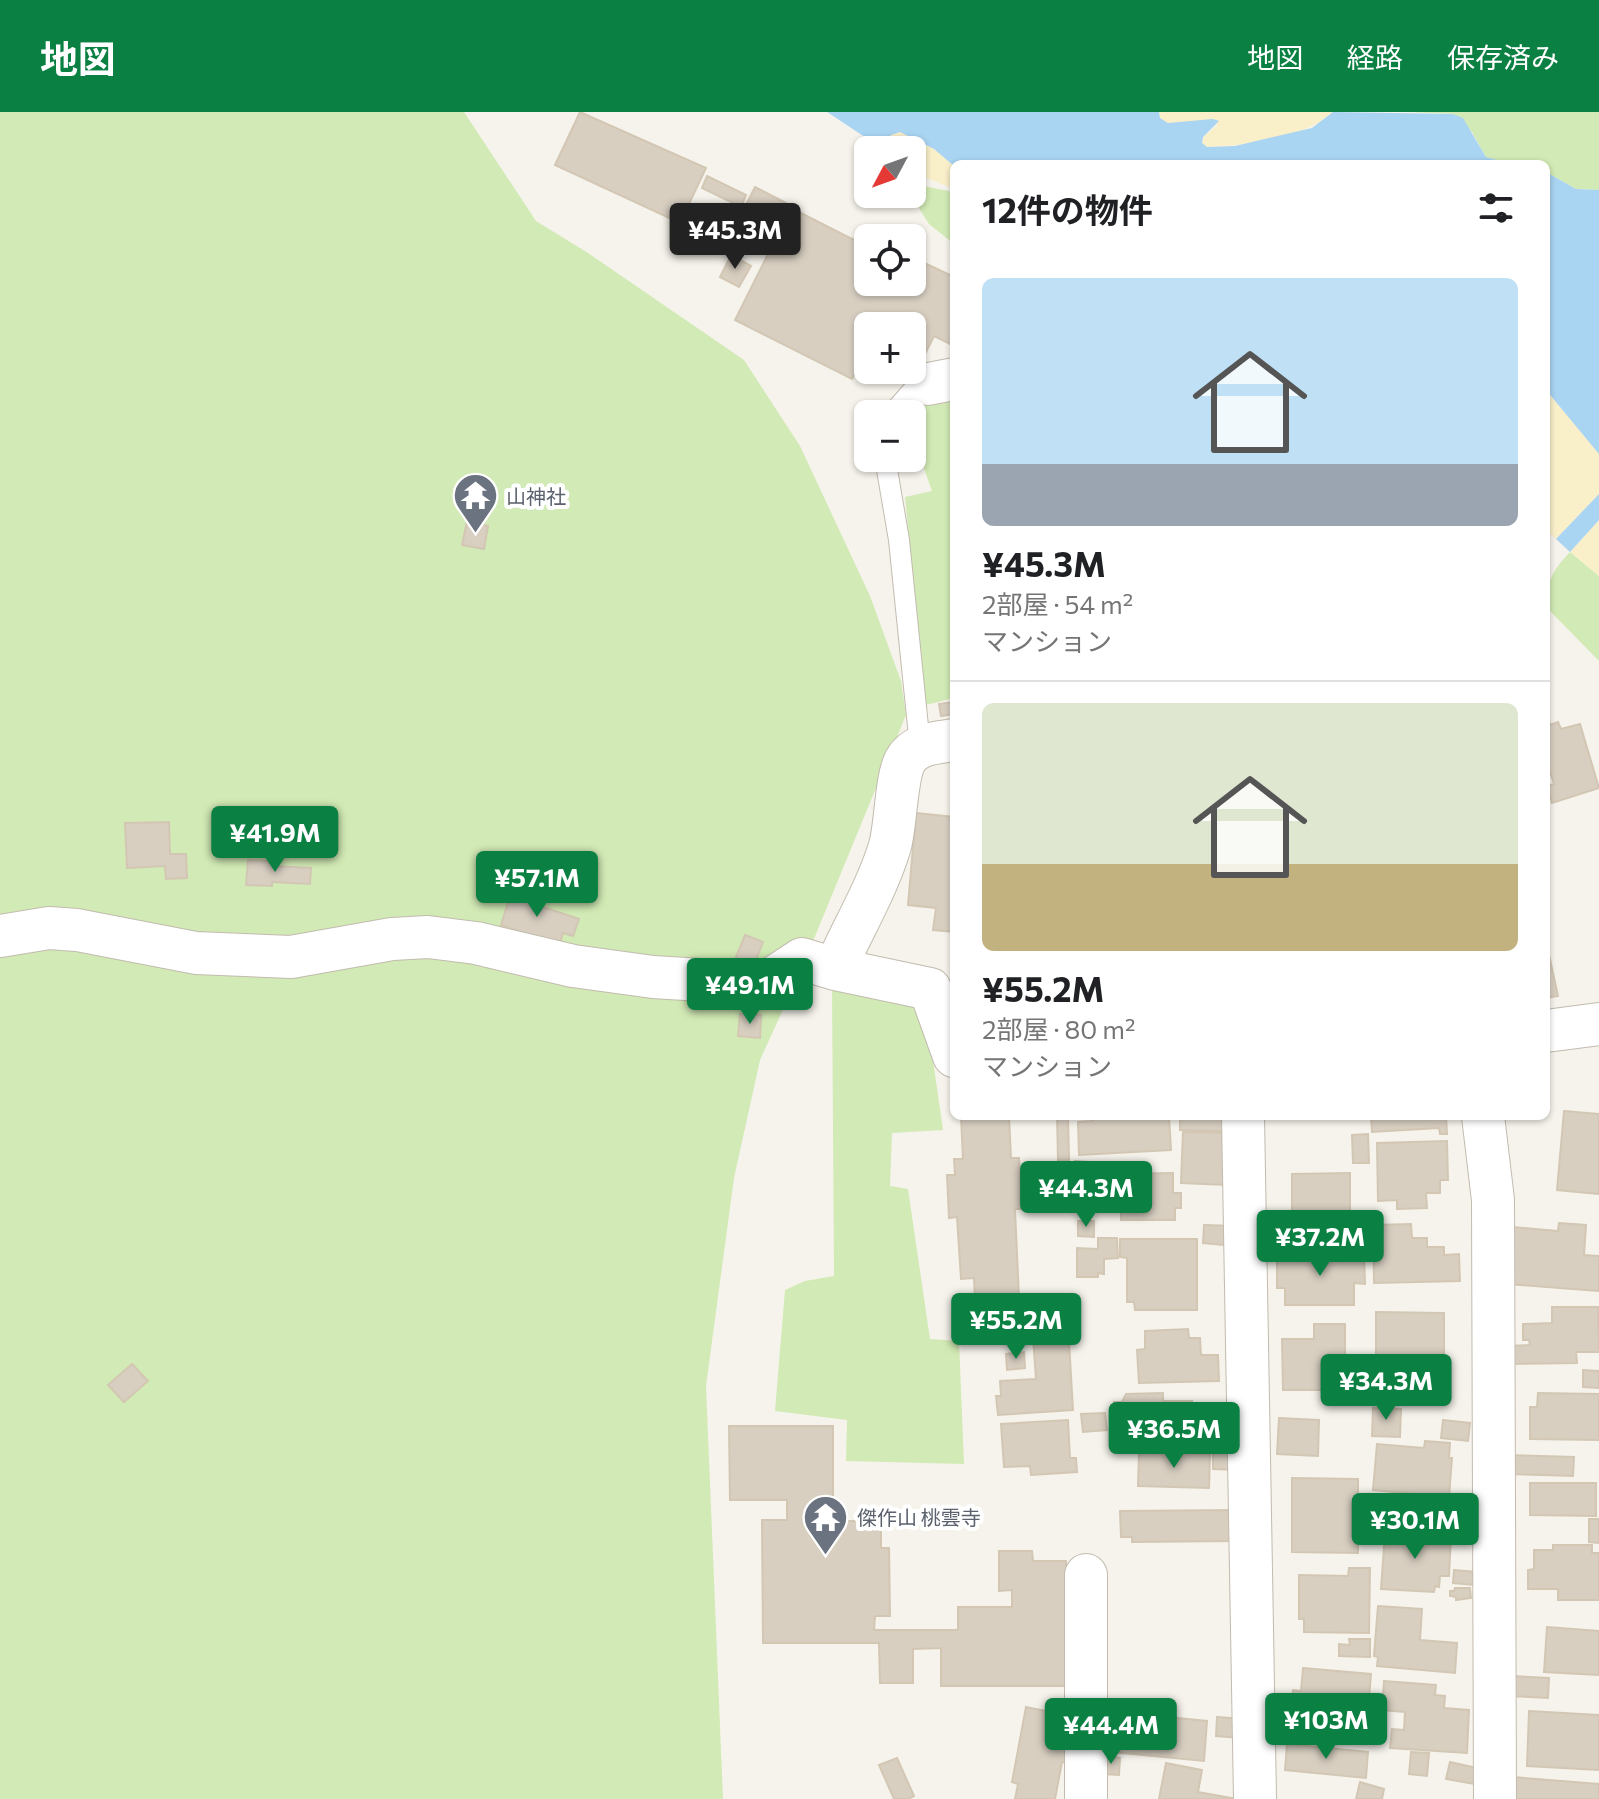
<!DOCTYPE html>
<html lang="ja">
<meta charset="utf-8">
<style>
:root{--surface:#fff;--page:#f6f6f6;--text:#202124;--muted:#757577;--line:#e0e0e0;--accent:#0b8043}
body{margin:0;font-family:Commissioner,"Noto Sans JP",sans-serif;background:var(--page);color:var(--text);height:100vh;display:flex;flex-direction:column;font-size:30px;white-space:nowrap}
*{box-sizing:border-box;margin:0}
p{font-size:26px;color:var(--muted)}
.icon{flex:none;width:44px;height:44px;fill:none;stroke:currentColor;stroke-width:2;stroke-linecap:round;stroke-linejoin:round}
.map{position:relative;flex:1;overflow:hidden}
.details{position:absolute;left:950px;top:48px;width:600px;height:960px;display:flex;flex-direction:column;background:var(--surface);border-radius:12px;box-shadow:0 2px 6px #0004}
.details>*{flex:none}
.needle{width:52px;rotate:229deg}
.fabs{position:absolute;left:854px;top:24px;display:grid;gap:16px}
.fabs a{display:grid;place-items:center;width:72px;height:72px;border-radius:12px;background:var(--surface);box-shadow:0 2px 6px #0004;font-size:40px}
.price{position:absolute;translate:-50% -68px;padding:0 18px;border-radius:8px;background:var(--accent);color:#fff;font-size:26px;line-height:52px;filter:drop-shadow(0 2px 4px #0008)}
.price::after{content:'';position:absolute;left:50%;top:48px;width:24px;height:18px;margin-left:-12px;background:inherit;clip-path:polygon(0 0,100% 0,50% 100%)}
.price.current{background:#222;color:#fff}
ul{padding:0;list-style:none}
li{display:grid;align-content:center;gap:16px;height:424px;padding:0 32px}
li+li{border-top:2px solid var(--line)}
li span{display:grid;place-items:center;height:248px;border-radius:12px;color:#555}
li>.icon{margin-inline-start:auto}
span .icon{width:144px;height:144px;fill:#fffc;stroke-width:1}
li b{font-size:34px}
h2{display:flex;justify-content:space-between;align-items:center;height:96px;padding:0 32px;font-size:34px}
header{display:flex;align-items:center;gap:48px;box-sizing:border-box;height:112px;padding:0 40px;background:var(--accent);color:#fff}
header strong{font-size:38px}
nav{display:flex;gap:44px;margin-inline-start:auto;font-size:28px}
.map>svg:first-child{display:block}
.green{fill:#d2eab5}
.sand{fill:#f9efc9}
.water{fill:#a9d4f2}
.building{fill:#d8cfc1;stroke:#d3c7b4;stroke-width:2}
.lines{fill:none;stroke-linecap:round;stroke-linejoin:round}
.service-casing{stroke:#c2bbae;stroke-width:22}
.minor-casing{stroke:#c2bbae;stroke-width:44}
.service{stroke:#fff;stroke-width:20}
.minor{stroke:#fff;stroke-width:42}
.labels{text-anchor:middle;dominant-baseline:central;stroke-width:8;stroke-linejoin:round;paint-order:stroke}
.worship-label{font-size:20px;fill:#5b616d;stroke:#fff;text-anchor:start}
</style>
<header>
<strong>地図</strong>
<nav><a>地図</a><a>経路</a><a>保存済み</a></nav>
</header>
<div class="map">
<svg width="1599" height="1687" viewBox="0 0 1599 1687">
<rect width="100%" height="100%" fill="#f6f3ec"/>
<path class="green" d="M0,0H464L536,109L588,141L744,248L800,334L870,484L901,569L906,603L802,856L760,948L734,1066L706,1274L723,1687H0Z
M1409,0H1599V78L1576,77L1546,60V52H1511L1486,45L1472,20L1453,2Z
M918,73L954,80V132L929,112L915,90Z
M954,277V586L926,593L905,385L932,379L912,323V302H905L902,295L934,281Z
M1570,440L1599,464V549L1546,495C1546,470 1553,458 1570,440Z
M832,871L924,886L943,1018L892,1021L890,1074L908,1077L930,1227L959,1229L964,1352L846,1349L847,1308L775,1299L785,1178L805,1169L834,1164Z"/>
<path class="sand" d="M1159,0H1333C1302,27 1247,33 1207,35L1202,31L1203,25L1218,13L1167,11L1160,6Z
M900,20L934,37L954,54V77L912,60V38H880L891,23Z
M1546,278L1599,342V382L1556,427L1546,418Z
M1599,408V464L1570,440Z"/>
<path class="water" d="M827,0H1159L1160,6L1168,11L1213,7L1219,9L1203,25L1202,31L1207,35L1235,34L1312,16L1333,0L1453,2L1463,6L1486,45L1511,52L954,54L934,37L900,20L891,23L880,35Z
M1546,60L1576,77L1599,78V342L1546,278Z
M1599,382V408L1570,440L1556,427Z"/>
<path class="building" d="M580,0L706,56L680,111L555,53Z
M707,64L746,83L741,95L702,76Z
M755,75L786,91L769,125L738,108Z
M791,96L868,135V170H912V145L954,165V234L934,224L917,258L912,256V214H868V236L852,267L735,208Z
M731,143L751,154L739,175L720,165Z
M467,409L488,414L484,437L462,433Z
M954,590V602L941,604L939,592Z
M1548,604L1550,613L1558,610L1561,617L1580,612L1599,676L1552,691L1547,674L1554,672L1546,647Z
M916,701L954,705V820L933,818L936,796L908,793Z
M169,710L170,742H186L187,766L166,767L165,754L127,756L125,711Z
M248,748L274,749V754L311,756L310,772L272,770V774L246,773Z
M514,771L541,780L537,793L579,807L573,824L563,821L557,840L525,830L528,822L501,813Z
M745,823L763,830L754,853L736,845Z
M1546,829L1558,884L1546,886Z
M740,902L761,903L760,926L738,924Z
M1564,999L1599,1002V1082L1557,1078Z
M961,1004H1009L1011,1046H1019L1022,1097H1015L1020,1209L976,1211L974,1166L961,1167L957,1105L949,1106L947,1063H955L954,1047H963Z
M1057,1004H1068L1069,1048H1058Z
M1092,1004H1169L1171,1038L1079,1043L1078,1010L1092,1009Z
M1180,1004H1227V1019L1180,1018Z
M1371,1004H1446L1447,1022H1440L1439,1016L1372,1020Z
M1183,1020L1228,1021L1227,1073L1181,1071Z
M1368,1022L1369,1051H1353L1352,1023Z
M1447,1029L1448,1068H1440V1081H1426L1427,1096L1397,1097V1088L1378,1089L1377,1031Z
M1075,1049L1089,1050L1088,1067H1075Z
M1173,1061V1081H1181V1096H1175V1108H1121L1120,1062Z
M1350,1061V1107H1292V1062Z
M1078,1109H1094V1125L1078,1124Z
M1559,1111L1586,1113L1584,1143L1599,1144V1179L1508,1172L1513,1115L1558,1119Z
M1411,1112L1412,1126H1427V1135H1444V1143L1459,1142L1460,1169L1374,1171L1373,1113Z
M1204,1113L1235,1114L1234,1134L1203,1131Z
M1098,1126H1117L1118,1146L1104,1147V1162L1098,1161V1165H1077V1136L1098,1137Z
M1120,1127H1197V1198H1135L1134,1190H1127V1146L1120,1145Z
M1364,1141L1365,1172L1354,1171V1193H1285V1176H1277V1142Z
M1552,1195H1598L1599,1240H1576L1577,1251L1507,1252V1234L1530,1233L1529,1228H1523V1212L1552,1211Z
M1056,1197H1068L1069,1223L1058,1224Z
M1376,1200L1444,1201V1274L1376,1273Z
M1314,1212H1345V1249L1364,1250V1278H1283L1282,1227H1314Z
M1188,1217L1189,1226H1200L1201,1243H1218L1219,1269L1139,1271L1137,1238L1145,1237V1219Z
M1051,1224L1052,1231L1069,1229L1073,1298L998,1303L996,1284H1001L1000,1269L1036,1267L1033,1225Z
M1024,1240L1025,1256L1007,1258L1006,1242Z
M132,1252L148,1269L124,1290L108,1273Z
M1583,1258L1599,1259V1276L1583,1275Z
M1163,1281V1289H1192V1299H1201V1327H1139V1314L1115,1315L1114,1290H1122L1126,1282Z
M1538,1281L1599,1282V1328L1530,1327V1295H1537Z
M1373,1296L1401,1297L1400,1325L1372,1324Z
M1105,1301L1107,1318L1083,1320L1081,1302Z
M1279,1306L1319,1308L1318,1344L1277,1342Z
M1068,1308L1070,1346H1076L1077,1360L1031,1363L1030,1354L1004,1355L1001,1312Z
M1443,1308L1470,1311L1468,1329L1441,1326Z
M729,1314H833V1388H812V1409H881V1436H889L890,1504H875L874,1518H958V1495H1012V1478L999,1479V1439H1032L1033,1449H1066V1574H941V1536L913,1537V1571H880L879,1531H763L762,1408H787V1388H730Z
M1425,1329L1450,1331L1449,1346H1452L1449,1385L1373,1378L1377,1332L1424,1336Z
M1207,1334H1237L1236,1358L1213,1357V1340L1207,1339Z
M1139,1340L1210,1342L1209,1376L1138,1374Z
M1505,1343L1574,1345L1573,1364L1505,1362Z
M1292,1366L1358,1367V1441L1292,1440Z
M1530,1371H1596V1404L1530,1403Z
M1445,1388L1474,1391L1472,1410L1444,1407Z
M1237,1398V1429L1132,1430V1425H1121L1120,1399Z
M1589,1407H1599V1431L1589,1430Z
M1425,1420L1451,1422L1449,1464H1440L1439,1475L1435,1474L1434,1480L1381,1477L1385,1421L1425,1424Z
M1553,1433H1592V1441H1599V1488H1558V1477H1528V1458L1534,1457V1438H1553Z
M1349,1456H1370L1369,1521L1304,1520V1507H1299V1463L1348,1464Z
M1454,1458L1476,1460L1475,1473L1453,1471Z
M1455,1476H1470L1471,1486L1456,1488V1485L1450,1484V1479H1454Z
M1378,1494L1422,1497L1420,1528L1457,1531L1455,1561L1377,1554L1378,1545L1374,1544Z
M1547,1515L1599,1519V1563L1544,1560Z
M1349,1527H1370V1545L1339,1544V1532L1350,1533Z
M1303,1556L1371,1562L1368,1599L1350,1597L1348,1616L1300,1612L1301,1595L1292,1594L1293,1578L1301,1579Z
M1512,1564L1549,1566L1548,1586L1511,1584Z
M1384,1569L1436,1573L1435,1583L1445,1584L1444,1596L1469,1598L1467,1641L1390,1636L1392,1617L1404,1618L1405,1600L1382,1598Z
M1026,1595L1071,1604L1067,1651L1062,1650L1055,1687H1015L1018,1672L1012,1670Z
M1529,1599L1599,1603V1658L1527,1654Z
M1116,1600L1207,1609L1204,1649L1112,1640Z
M1217,1605L1243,1607L1241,1626L1216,1624Z
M1287,1632L1368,1640L1366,1666L1285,1658Z
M1411,1640L1429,1641L1427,1664L1409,1662Z
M1104,1644L1120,1646L1119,1663L1102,1662Z
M897,1646L914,1684L908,1687H894L879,1653Z
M1450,1650L1477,1656L1475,1672L1446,1667Z
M1166,1651L1202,1658L1198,1680L1237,1687H1159Z
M1512,1665L1599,1672V1687H1511Z
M1360,1670L1384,1677L1382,1687H1356Z"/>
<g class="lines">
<defs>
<path id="service" d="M892,302L914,277L928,272
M885,346L899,428L920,634"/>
<path id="minor" d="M928,272L954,267
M0,824L49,816L77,818L196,841L291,845L392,827L428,825L476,831L573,854L653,865L718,869L770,868L802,847L835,857L930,877L954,944
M835,857C853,816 877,777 890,734C896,712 896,666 905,649C915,631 936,631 954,628
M1546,919L1599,912
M1243,1004L1255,1687
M1483,1004L1493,1088L1495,1687
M1086,1463V1687"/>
</defs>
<use href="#service" class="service-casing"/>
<use href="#minor" class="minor-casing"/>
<use href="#service" class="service"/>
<use href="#minor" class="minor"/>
</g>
<defs>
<symbol id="temple-pin" viewBox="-11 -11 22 30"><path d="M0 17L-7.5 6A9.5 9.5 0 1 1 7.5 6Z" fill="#6b7280" stroke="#fff"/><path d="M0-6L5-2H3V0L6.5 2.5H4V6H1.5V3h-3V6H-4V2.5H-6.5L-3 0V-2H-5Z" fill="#fff"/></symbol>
</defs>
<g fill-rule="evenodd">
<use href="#temple-pin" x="450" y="358" width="51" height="69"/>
<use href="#temple-pin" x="800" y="1380" width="51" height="69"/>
</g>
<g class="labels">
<g class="worship-label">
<text x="506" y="384">山神社</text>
<text x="857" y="1405">傑作山 桃雲寺</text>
</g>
</g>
</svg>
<div class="fabs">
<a><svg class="needle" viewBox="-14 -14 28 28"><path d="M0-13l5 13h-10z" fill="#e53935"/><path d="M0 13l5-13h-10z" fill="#757577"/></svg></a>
<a><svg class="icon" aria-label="locate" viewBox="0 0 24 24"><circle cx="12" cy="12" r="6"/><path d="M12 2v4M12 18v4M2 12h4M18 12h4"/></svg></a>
<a>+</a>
<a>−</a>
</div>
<b class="price current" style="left:735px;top:159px">¥45.3M</b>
<b class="price" style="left:275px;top:762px">¥41.9M</b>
<b class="price" style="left:537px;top:807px">¥57.1M</b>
<b class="price" style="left:750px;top:914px">¥49.1M</b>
<b class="price" style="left:1086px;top:1117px">¥44.3M</b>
<b class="price" style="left:1320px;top:1166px">¥37.2M</b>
<b class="price" style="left:1016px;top:1249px">¥55.2M</b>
<b class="price" style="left:1386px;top:1310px">¥34.3M</b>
<b class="price" style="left:1174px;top:1358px">¥36.5M</b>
<b class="price" style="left:1415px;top:1449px">¥30.1M</b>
<b class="price" style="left:1326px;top:1649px">¥103M</b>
<b class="price" style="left:1111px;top:1654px">¥44.4M</b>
<section class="details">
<h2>12件の物件<svg class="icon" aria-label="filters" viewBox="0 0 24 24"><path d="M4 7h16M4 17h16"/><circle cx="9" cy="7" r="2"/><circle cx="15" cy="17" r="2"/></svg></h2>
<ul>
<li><span style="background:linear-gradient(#bfe0f5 75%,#9aa5b1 0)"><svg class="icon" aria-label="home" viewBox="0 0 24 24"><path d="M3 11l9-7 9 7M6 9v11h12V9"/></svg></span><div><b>¥45.3M</b><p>2部屋 · 54 m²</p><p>マンション</p></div></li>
<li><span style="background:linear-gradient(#dfe7d0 65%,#c2b280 0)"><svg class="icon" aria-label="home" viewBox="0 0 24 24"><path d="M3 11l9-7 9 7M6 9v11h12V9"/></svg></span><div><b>¥55.2M</b><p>2部屋 · 80 m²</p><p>マンション</p></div></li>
</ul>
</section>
</div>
